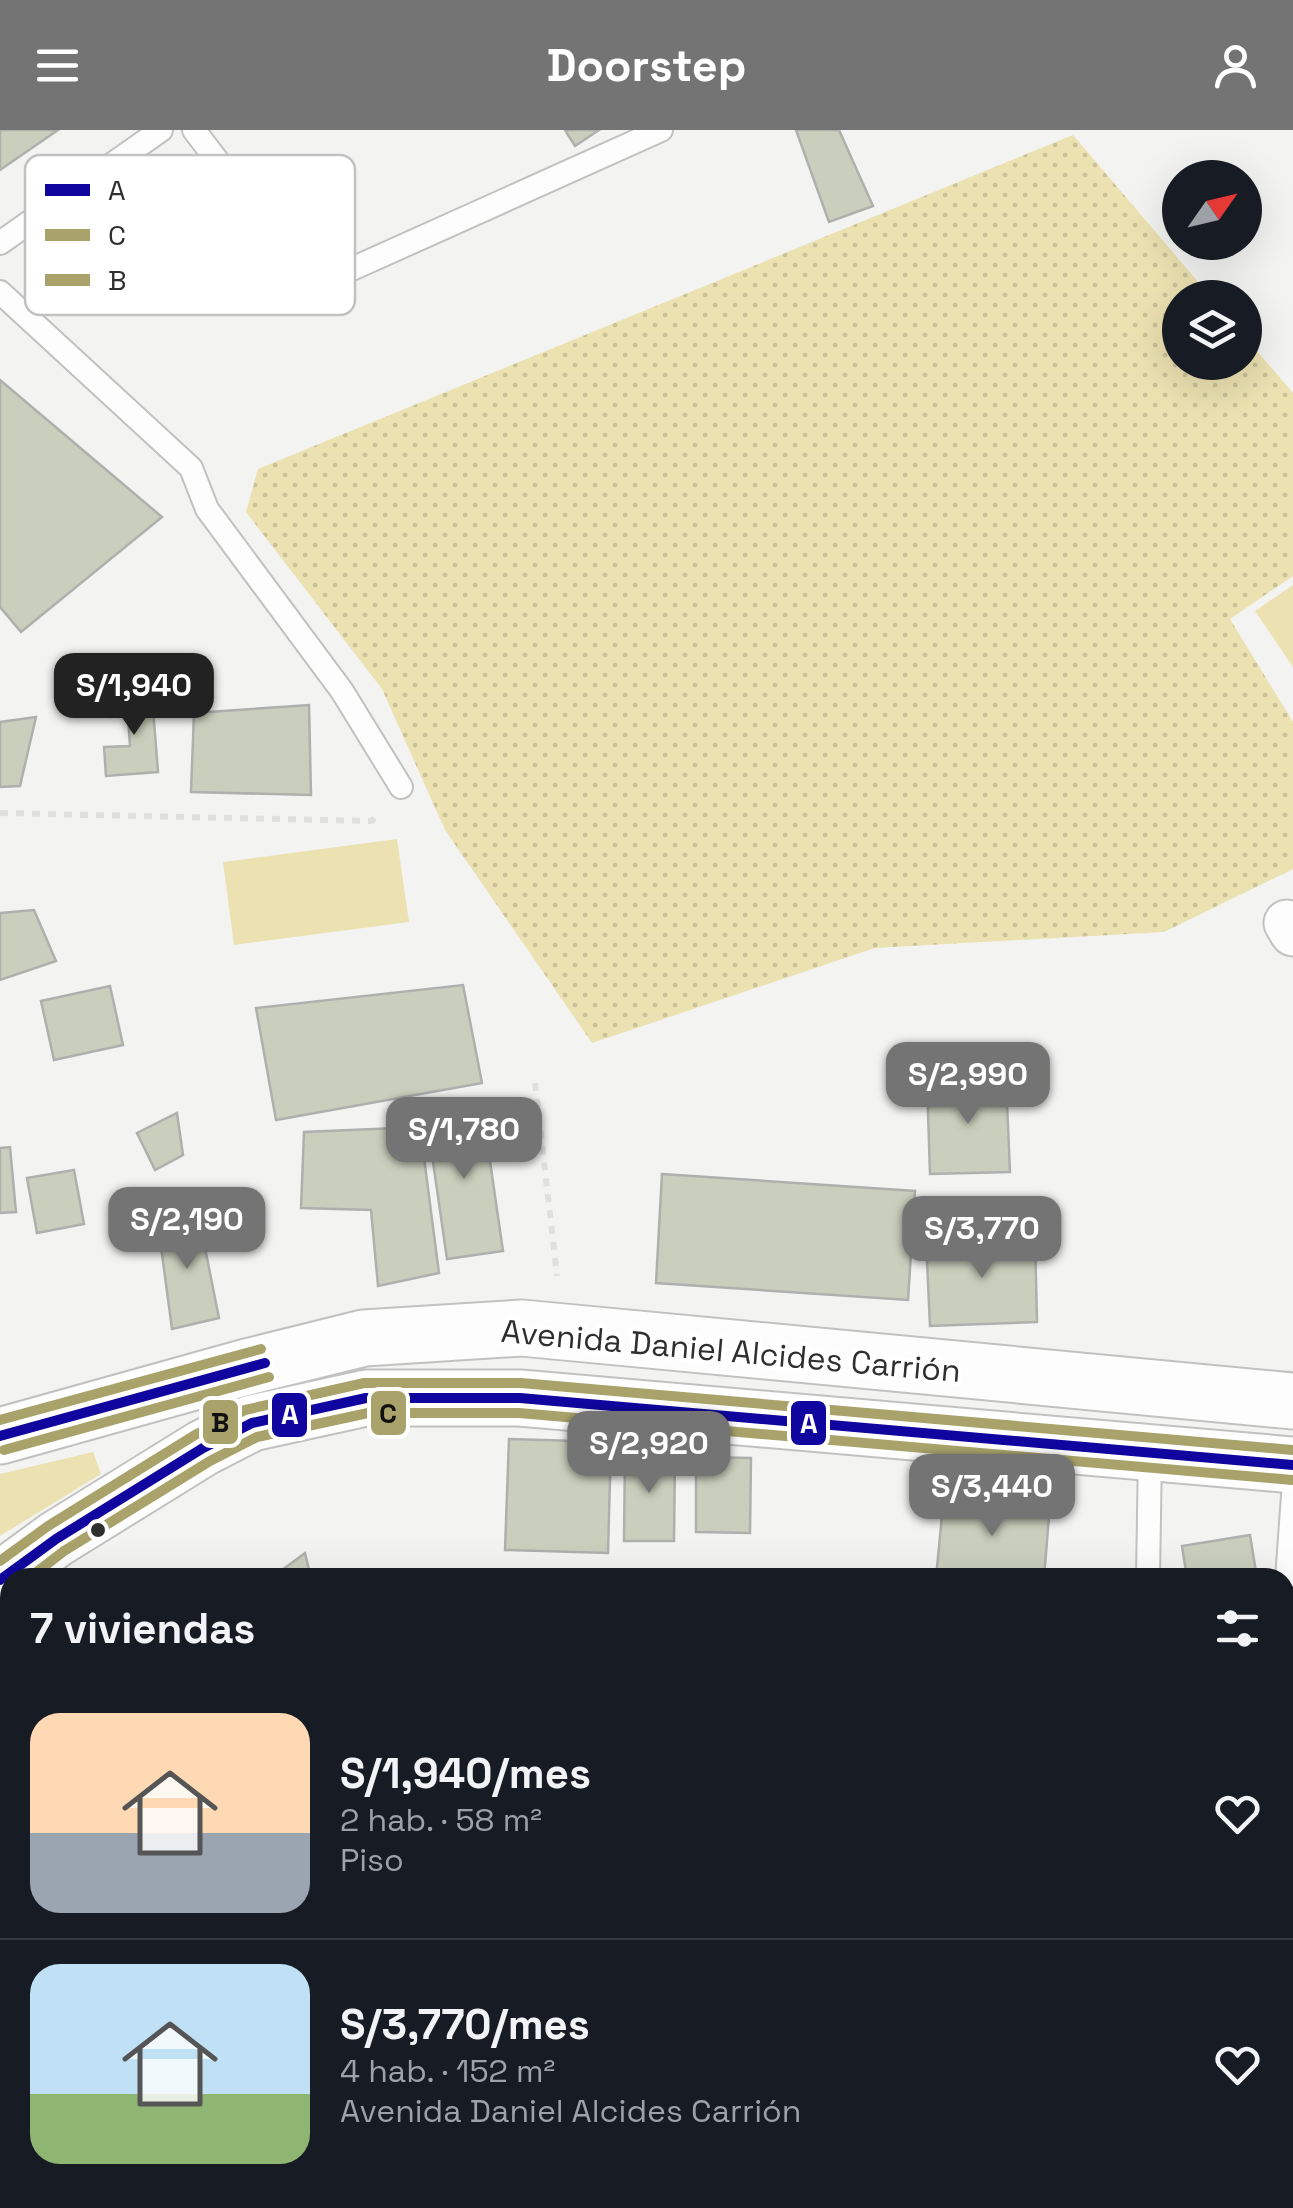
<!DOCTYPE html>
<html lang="es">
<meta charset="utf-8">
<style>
:root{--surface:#171b24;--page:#242831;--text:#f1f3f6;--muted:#9ea1a6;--line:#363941;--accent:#737473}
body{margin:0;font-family:"Space Grotesk",sans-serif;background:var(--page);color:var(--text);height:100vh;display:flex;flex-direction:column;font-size:38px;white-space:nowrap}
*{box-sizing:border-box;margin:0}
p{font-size:32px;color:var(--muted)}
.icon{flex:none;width:55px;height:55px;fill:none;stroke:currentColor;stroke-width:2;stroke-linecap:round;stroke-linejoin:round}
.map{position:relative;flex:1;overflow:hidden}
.side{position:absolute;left:0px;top:1438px;width:1295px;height:642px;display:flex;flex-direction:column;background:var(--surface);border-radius:30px 30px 0 0;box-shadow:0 10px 40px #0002}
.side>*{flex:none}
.needle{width:65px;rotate:56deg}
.fabs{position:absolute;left:1162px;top:30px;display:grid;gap:20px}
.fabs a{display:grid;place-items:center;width:100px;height:100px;border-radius:50%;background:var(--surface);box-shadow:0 10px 40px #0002;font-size:50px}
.price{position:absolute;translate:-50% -85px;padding:0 22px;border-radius:20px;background:var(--accent);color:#fff;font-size:32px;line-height:65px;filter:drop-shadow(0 2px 5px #0008)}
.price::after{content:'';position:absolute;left:50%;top:60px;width:30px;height:22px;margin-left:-15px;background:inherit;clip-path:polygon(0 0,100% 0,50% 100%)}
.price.active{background:#222;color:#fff}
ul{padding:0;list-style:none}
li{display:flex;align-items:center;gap:30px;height:250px;padding:0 30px}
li+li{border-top:2px solid var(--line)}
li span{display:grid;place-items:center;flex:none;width:280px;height:200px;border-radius:30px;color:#555}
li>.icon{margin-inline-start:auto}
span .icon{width:120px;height:120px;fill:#fffc;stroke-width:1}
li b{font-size:42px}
h2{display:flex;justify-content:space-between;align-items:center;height:120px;padding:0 30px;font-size:42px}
header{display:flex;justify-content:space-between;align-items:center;height:130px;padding:0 30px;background:var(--accent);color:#fff;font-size:45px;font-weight:800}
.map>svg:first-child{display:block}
.grass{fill:url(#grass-dots)}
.green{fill:#ebe1b1}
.building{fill:#cacfbd;stroke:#afb0ae;stroke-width:2.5}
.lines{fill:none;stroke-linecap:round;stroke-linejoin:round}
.highway-tunnel{stroke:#cccdcb;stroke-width:55;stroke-dasharray:55 28;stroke-linecap:butt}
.lane-casing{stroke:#c1c2c0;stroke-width:26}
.street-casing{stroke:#c1c2c0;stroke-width:49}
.primary-casing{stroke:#c1c2c0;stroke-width:59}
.path{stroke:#dfe0de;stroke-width:6;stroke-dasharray:8 8;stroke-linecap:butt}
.lane{stroke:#fdfdfd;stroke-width:22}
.street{stroke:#fdfdfd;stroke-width:45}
.primary{stroke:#fdfdfd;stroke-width:55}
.bus-1-casing{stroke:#fff;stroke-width:18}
.bus-2-casing{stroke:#fff;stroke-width:18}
.bus-3-casing{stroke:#fff;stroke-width:18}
.bus-1{stroke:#10069f;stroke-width:10}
.bus-2{stroke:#a9a36b;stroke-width:10}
.bus-3{stroke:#a9a36b;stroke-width:10}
.bus-dot{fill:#2e2f2e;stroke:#fff;stroke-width:4}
.labels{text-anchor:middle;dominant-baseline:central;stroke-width:9;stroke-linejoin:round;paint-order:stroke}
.street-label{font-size:32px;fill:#2e2f2e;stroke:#fff}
.key{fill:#fff;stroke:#c0c1c0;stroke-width:2.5}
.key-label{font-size:28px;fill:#2e2f2e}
.line-badge{stroke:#fff;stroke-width:4}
.badge-label{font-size:28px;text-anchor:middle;font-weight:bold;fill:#fff}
.pale-badge-label{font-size:28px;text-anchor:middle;font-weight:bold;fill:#111}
</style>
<header><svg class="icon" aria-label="menu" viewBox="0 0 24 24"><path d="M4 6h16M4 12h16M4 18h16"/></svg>Doorstep<svg class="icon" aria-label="person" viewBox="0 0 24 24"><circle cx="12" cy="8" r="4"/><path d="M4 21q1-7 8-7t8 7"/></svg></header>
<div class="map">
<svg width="1293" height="2078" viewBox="0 0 1293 2078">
<defs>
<pattern id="grass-dots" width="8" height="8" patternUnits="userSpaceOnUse" patternTransform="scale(2.5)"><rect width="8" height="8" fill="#ebe1b1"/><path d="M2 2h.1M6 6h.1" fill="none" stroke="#cac199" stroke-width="1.8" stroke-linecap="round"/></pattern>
</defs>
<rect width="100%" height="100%" fill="#f3f4f2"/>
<path class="grass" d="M1073,5L1211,167L1180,168V232H1245V207L1293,263V446L1230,489L1293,592V739L1164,802L875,818L592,913L445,700L382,559L246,382L258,339Z"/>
<path class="green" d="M1293,455V537L1255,481Z
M397,709L409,792L234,815L223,732Z
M93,1322L101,1344L0,1406V1344Z
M894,2070H1021V2078H894Z"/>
<path class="building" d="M0,0H58L0,40Z
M565,0H599L575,16Z
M796,0H839L873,76L829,92Z
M0,250L162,387L21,502L0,477Z
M152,566L158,642L106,646L104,617L130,616L128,586L110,587L108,569Z
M309,575L311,665L191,662L194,583Z
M36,587L20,656L0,657V592Z
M34,780L56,831L0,850V783Z
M463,855L482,953L276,990L256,878Z
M110,856L123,915L54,930L41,871Z
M1006,949L1010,1042L930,1044L927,952Z
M482,976L503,1121L447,1129L426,983Z
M177,983L183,1025L155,1040L137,1003Z
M420,997L439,1143L378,1156L371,1080L301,1078L304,1002Z
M10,1017L16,1082L0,1083V1018Z
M74,1040L84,1094L37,1103L27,1048Z
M662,1044L915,1061L908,1170L656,1153Z
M198,1083L219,1188L172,1199L158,1094Z
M1035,1106L1037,1192L930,1196L926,1109Z
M509,1309L611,1312L608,1423L505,1420Z
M625,1321L675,1322L674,1411H624Z
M696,1327L751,1328L750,1403L696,1402Z
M944,1364L1050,1374L1044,1448H936Z
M1250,1405L1257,1448H1187L1182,1416Z
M305,1423L311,1448H271Z
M298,2070H424L425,2078H303Z
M1134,2070H1218V2071L1135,2078Z"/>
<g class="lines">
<path class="highway-tunnel" d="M72,2070L78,2078"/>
<defs>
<path id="lane" d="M194,0L298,137L318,148L343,143L661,0
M0,113L161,0
M0,162L191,338L207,379L342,561L401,657
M1293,1365L1287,1449L1293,1450
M1148,1448L1150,1322"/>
<path id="street" d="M1287,793L1293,803
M1285,2014L1293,2010
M1285,2065L1286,2078
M568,2070L569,2078
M1059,2078V2070"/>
<path id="primary" d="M0,1306L247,1237L364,1208L522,1198L1293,1271
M0,1450L56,1409L203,1318L252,1293L366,1268H520L1293,1335
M0,1756L10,1771
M0,1990L10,1984
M210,2070L215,2078"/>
</defs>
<use href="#lane" class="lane-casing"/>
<use href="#street" class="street-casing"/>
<use href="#primary" class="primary-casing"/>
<path class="path" d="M0,683L372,691L376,685
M535,953L557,1146
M0,1903L10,1896"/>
<use href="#lane" class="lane"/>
<use href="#street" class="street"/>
<use href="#primary" class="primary"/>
<defs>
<path id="bus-1" d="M0,1306L265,1233
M0,1450L56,1409L203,1318L252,1293L366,1268H520L1293,1335"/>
<path id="bus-2" d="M4,1320L269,1247
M29,1448L64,1421L210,1331L257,1307L368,1283H519L1292,1350"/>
<path id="bus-3" d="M0,1290L261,1219
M0,1431L48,1396L195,1305L245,1280L364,1253H521L1293,1320"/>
</defs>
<use href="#bus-1" class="bus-1-casing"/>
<use href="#bus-2" class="bus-2-casing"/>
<use href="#bus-3" class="bus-3-casing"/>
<use href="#bus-1" class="bus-1"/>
<use href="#bus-2" class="bus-2"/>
<use href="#bus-3" class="bus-3"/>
</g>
<circle class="bus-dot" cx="98" cy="1400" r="9"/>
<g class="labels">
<g class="street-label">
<text transform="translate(731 1221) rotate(5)">Avenida Daniel Alcides Carrión</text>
</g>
</g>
<rect x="25" y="25" width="330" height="160" rx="15" class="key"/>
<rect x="45" y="54" width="45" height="12" fill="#10069f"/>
<rect x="45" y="99" width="45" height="12" fill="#a9a36b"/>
<rect x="45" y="144" width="45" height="12" fill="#a9a36b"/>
<g class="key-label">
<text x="108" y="70">A</text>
<text x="108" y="115">C</text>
<text x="108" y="160">B</text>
</g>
<g class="line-badge">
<rect x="369" y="1259" width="39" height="48" rx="10" fill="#a9a36b"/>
<rect x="270" y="1261" width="39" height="48" rx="10" fill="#10069f"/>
<rect x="201" y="1268" width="39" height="48" rx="10" fill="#a9a36b"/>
<rect x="789" y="1269" width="39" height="48" rx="10" fill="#10069f"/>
</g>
<g class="badge-label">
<text x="290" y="1294">A</text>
<text x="809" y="1303">A</text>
</g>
<g class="pale-badge-label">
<text x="388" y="1293">C</text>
<text x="220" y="1302">B</text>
</g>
</svg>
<div class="fabs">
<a><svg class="needle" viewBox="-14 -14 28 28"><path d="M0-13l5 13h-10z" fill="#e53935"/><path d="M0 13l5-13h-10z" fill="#9ea1a6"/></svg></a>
<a><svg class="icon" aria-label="layers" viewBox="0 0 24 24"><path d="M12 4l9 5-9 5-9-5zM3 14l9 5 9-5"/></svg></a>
</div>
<b class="price active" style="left:134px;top:608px">S/1,940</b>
<b class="price" style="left:968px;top:997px">S/2,990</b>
<b class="price" style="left:464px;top:1052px">S/1,780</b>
<b class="price" style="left:187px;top:1142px">S/2,190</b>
<b class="price" style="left:982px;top:1151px">S/3,770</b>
<b class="price" style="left:649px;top:1366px">S/2,920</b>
<b class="price" style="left:992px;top:1409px">S/3,440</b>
<section class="side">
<h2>7 viviendas<svg class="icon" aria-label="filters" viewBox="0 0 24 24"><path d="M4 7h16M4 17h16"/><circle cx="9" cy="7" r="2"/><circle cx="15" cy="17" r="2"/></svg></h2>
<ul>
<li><span style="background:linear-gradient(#ffd9b3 60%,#9aa5b1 0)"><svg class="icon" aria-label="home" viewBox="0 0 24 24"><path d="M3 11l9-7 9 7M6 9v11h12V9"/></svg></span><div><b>S/1,940/mes</b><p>2 hab. · 58 m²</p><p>Piso</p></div><svg class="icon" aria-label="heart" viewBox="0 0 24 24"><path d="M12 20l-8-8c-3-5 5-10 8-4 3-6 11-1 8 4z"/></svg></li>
<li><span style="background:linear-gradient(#bfe0f5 65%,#8fb573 0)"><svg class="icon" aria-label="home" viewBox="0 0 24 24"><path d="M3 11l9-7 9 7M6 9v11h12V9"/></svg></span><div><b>S/3,770/mes</b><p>4 hab. · 152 m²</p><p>Avenida Daniel Alcides Carrión</p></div><svg class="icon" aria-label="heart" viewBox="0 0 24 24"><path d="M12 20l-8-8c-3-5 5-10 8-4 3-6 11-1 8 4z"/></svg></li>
</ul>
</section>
</div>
